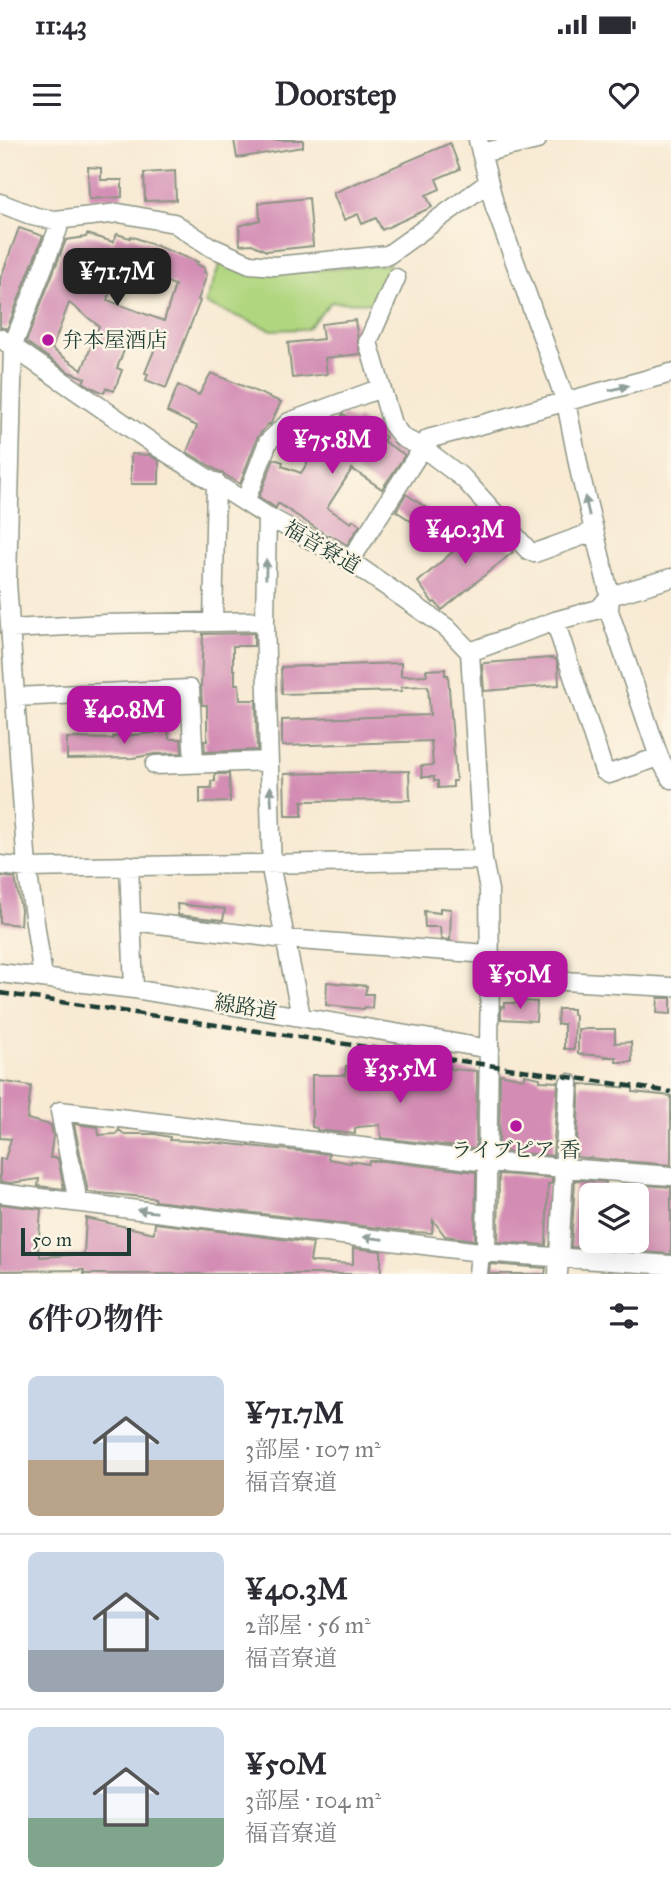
<!DOCTYPE html>
<html lang="ja">
<meta charset="utf-8">
<style>
:root{--surface:#fff;--page:#f7f7f7;--text:#2b2b33;--muted:#7c7c81;--line:#e1e1e2;--accent:#b5179e}
body{margin:0;font-family:"IM FELL Great Primer","Noto Serif JP",serif;background:var(--page);color:var(--text);height:100vh;display:flex;flex-direction:column;font-size:26px;white-space:nowrap}
*{box-sizing:border-box;margin:0}
p{font-size:23px;color:var(--muted)}
.icon{flex:none;width:38px;height:38px;fill:none;stroke:currentColor;stroke-width:2;stroke-linecap:round;stroke-linejoin:round}
.map{position:relative;height:1134px;overflow:hidden}
.drawer{display:flex;flex-direction:column;background:var(--surface);flex:1}
.drawer>*{flex:none}
.buttons{position:absolute;left:579px;top:1043px;display:grid;gap:14px}
.buttons a{display:grid;place-items:center;width:70px;height:70px;border-radius:10px;background:var(--surface);box-shadow:0 7px 28px #0002;font-size:35px}
.scale{position:absolute;left:21px;bottom:18px;width:110px;box-sizing:border-box;padding-left:7px;border:4px solid #1f3d34;border-top:0;font-size:19px;line-height:24px;white-space:nowrap;color:#1f3d34;-webkit-text-stroke:5px #fcf5e5;paint-order:stroke}
.price{position:absolute;translate:-50% -60px;padding:0 16px;border-radius:14px;background:var(--accent);color:#fff;font-size:23px;line-height:46px;filter:drop-shadow(0 2px 4px #0008)}
.price::after{content:'';position:absolute;left:50%;top:42px;width:21px;height:16px;margin-left:-10px;background:inherit;clip-path:polygon(0 0,100% 0,50% 100%)}
.price.on{background:#222;color:#fff}
ul{padding:0;list-style:none}
li{display:flex;align-items:center;gap:21px;height:175px;padding:0 28px}
li+li{border-top:2px solid var(--line)}
li span{display:grid;place-items:center;flex:none;width:196px;height:140px;border-radius:10px;color:#555}
li>.icon{margin-inline-start:auto}
span .icon{width:84px;height:84px;fill:#fffc;stroke-width:1}
li b{font-size:30px}
h2{display:flex;justify-content:space-between;align-items:center;height:84px;padding:0 28px;font-size:30px}
.status{display:flex;justify-content:space-between;align-items:center;height:49px;padding:0 35px;background:var(--surface);direction:ltr}
.status svg{height:19px;fill:currentColor}
header{display:flex;justify-content:space-between;align-items:center;height:91px;padding:0 28px;background:var(--surface);font-size:32px;font-weight:700}
.map>svg:first-child{display:block}
.green{fill:#b0d67f;stroke:#688a5a;stroke-width:2}
.building{fill:#d38cb4;fill-rule:evenodd}
.lines{fill:none;stroke-linecap:round;stroke-linejoin:round}
.minor-casing{stroke:#8c9484;stroke-width:21}
.minor{stroke:#fff;stroke-width:18}
.rail{stroke:#1f3d34;stroke-width:4.5;stroke-dasharray:10 5;stroke-linecap:butt}
.oneway{fill:#8f9e9a}
.poi-dot{fill:#b5179e;stroke:#fcf5e5;stroke-width:2.5}
.labels{text-anchor:middle;dominant-baseline:central;stroke-width:5;stroke-linejoin:round;paint-order:stroke}
.poi-label{font-size:21px;fill:#1f3d34;stroke:#fcf5e5;text-anchor:start}
.street-label{font-size:21px;fill:#1f3d34;stroke:#fcf5e5}
</style>
<div class="status"><b>11:43</b><svg viewBox="0 0 49 12"><path d="M0 12V9h3v3zM5 12V6h3v6zM10 12V3h3v9zM15 12V0h3v12zM26 1h20v11H26zM47 4h2v5h-2z"/></svg></div>
<header><svg class="icon" aria-label="menu" viewBox="0 0 24 24"><path d="M4 6h16M4 12h16M4 18h16"/></svg>Doorstep<svg class="icon" aria-label="heart" viewBox="0 0 24 24"><path d="M12 20l-8-8c-3-5 5-10 8-4 3-6 11-1 8 4z"/></svg></header>
<div class="map">
<svg width="671" height="1134" viewBox="0 0 671 1134">
<rect width="100%" height="100%" fill="#fcf5e5"/>
<filter id="ink" filterUnits="userSpaceOnUse"><feTurbulence type="fractalNoise" baseFrequency=".0143" numOctaves="2"/><feDisplacementMap in="SourceGraphic" scale="14" xChannelSelector="R" yChannelSelector="G"/><feConvolveMatrix kernelMatrix="1 2 1 2 8 2 1 2 1" color-interpolation-filters="sRGB"/></filter>
<filter id="wash" filterUnits="userSpaceOnUse"><feTurbulence type="fractalNoise" baseFrequency=".00686" numOctaves="4" result="noise"/><feDisplacementMap in="SourceGraphic" scale="28" xChannelSelector="R" yChannelSelector="G"/><feGaussianBlur stdDeviation="1.57" result="paint"/><feColorMatrix in="noise" values="0 0 0 0 0 0 0 0 0 0 0 0 0 0 0 0 0 1.4 0 .05"/><feComposite in="paint" operator="in"/></filter>
<g filter="url(#wash)">
<rect width="100%" height="100%" fill="#f8ead3"/>
<path class="green" d="M220,124L252,133H276L390,124L392,134L379,163L331,162L307,189L272,190L205,164Z"/>
<g id="blocks">
<path class="building" d="M234,0H303V7L237,18Z
M450,3L460,29L436,39L440,49L426,55L432,67L382,90L376,78L362,84L358,74L344,80L333,53Z
M88,27L101,28V40H122V57L89,59Z
M175,31L176,60L145,61L144,33Z
M309,58L313,106L266,111L252,104L240,105L239,86L260,80L259,63Z
M19,88L43,96L7,189L0,187V140Z
M87,94L113,102L117,94L130,98L131,96L198,122L196,124L205,128L204,132L207,134L198,160L200,161L166,248L146,240L148,234L145,233L155,208L129,198L117,228L122,230L114,251L106,248L104,253L93,248L83,242L85,238L69,232L26,202L66,100L86,97ZM118,131L145,140L147,134L175,145L164,181L107,160ZM69,163L99,186L82,230L52,209Z
M355,180L360,214L325,218L327,234L292,238L288,203L323,199L321,184Z
M211,233L281,262L270,285L268,284L257,298L240,344L187,312L197,286L167,272L178,245L199,255Z
M343,274L355,282L357,278L386,297L383,301L405,315L382,349L352,329L327,368L351,383L353,380L360,385L347,405L330,395H326L278,363L276,368L259,357L274,319L283,322L282,326L301,333L328,290L330,292Z
M131,314L149,315L159,321V344H131Z
M406,354L437,375L426,391L396,371Z
M487,382L513,412L442,470L435,462L433,463L418,442Z
M254,493V506H233V530H235V544H239L240,560H256L257,610L205,612L204,601H207V565H202L201,546L203,494Z
M551,518L556,519L558,526L559,545L484,551L482,524L485,523Z
M401,523V536L427,535L426,530L445,529V535H448L456,641H453V647L438,648V641H434V637H422L421,626L433,625L431,601L282,606V580L430,575L428,546L401,547L402,551L282,554L281,527Z
M168,588L169,599H181L182,613L155,614L133,618L67,619V598L113,599V597L155,593V589Z
M409,631L410,660L302,661V676H285L284,634Z
M215,634H229L230,662L200,663V648H212L211,641H215Z
M0,736L15,738L21,770L20,785L0,783Z
M177,764L225,769L223,780L178,775Z
M440,768L451,769L450,800L441,799L440,787H425L424,771L440,773Z
M327,842L367,846L365,854H373L372,868L365,867L364,869L326,865Z
M658,858H671V874L657,873Z
M519,861L537,862L536,881L501,879V866L504,867V863H519Z
M558,869H573V874L575,875L574,909H564V884H557Z
M578,889H615V903L631,902L632,922H616V917H606L607,916L578,914Z
M357,925L358,928H368V938L396,937V933H420V930H431V925L450,926V929L477,931L476,1009L381,998L380,985L358,987L355,989V994L317,990V988L312,987V935H345L346,926Z
M500,934L524,939L525,935L540,938V941L558,942L553,1016L499,1011Z
M0,941L31,946L27,979L51,985L53,996L50,1018H58L64,1049L38,1046L39,1039L11,1043L0,1042V1019H5L11,999L0,998Z
M580,944L633,948V952L671,956V1025L576,1017Z
M74,984L98,987L99,995L116,994L119,990L124,994H155L170,997V1000L210,1002L329,1014L328,1019L351,1023V1021L368,1024L369,1021H383L476,1032L475,1100L445,1096L433,1080L432,1093L412,1092L155,1061V1058L88,1052Z
M499,1034L552,1038V1044H548L546,1105L498,1102Z
M575,1040L606,1042L605,1055H592V1101H637V1055H632L633,1044L671,1047V1114L571,1107Z
M0,1064L41,1069L38,1111H40V1117L84,1114L86,1078L154,1093L155,1083L313,1103L310,1121L312,1122L353,1124V1108L381,1111V1134H84V1130L0,1131Z
M490,1124L546,1128L545,1134H489Z"/>
</g>
</g>
<g filter="url(#ink)">
<use href="#blocks" fill-opacity="0" stroke="#8c9484" stroke-width="2"/>
<g class="lines">
<defs>
<path id="minor" d="M478,0L495,67L566,262L580,333L610,456L609,471L659,617L671,639
M481,13L537,0
M0,63L36,77L55,80L119,73L174,83L211,107L250,124L275,126L388,115L488,43
M396,138L368,202L392,284L403,298L422,307L464,339L528,410L535,413L593,392
M0,198L161,309L267,376L350,421L447,488L470,512L483,720L489,750L490,837L486,1112
M245,362L268,302L289,282L381,248
M267,376L265,481L272,734L301,876
M350,421L428,299L671,233
M555,481L604,631L609,634L659,617
M213,482L216,342
M11,489L105,484L265,481
M470,512L555,481L599,469L610,456L671,438
M15,557L190,549L194,623
M155,625L269,621
M0,725L27,728L483,720
M129,725L134,849
M132,781L285,799L488,814
M0,833L134,849L490,909
M43,837L27,728L7,442L13,205L58,89
M490,837L671,847
M0,1053L480,1112L671,1125
M78,1062L60,971L488,1022L671,1036
M478,1134L480,1112
M558,1134L569,943"/>
</defs>
<use href="#minor" class="minor-casing"/>
<use href="#minor" class="minor"/>
<path class="rail" d="M0,853L671,952"/>
</g>
<defs><path id="oneway-solid" d="M-6-.8H1V-3.2L6.5 0L1 3.2V.8H-6Z" transform="scale(1.75)"/></defs>
<g class="oneway">
<use href="#oneway-solid" transform="translate(619 248) rotate(-15)"/>
<use href="#oneway-solid" transform="translate(587 366) rotate(-103)"/>
<use href="#oneway-solid" transform="translate(266 429) rotate(-89)"/>
<use href="#oneway-solid" transform="translate(271 656) rotate(-93)"/>
<use href="#oneway-solid" transform="translate(147 1071) rotate(-173)"/>
<use href="#oneway-solid" transform="translate(373 1098) rotate(-173)"/>
</g>
</g>
<g class="poi-dot">
<circle cx="48" cy="200" r="7"/>
<circle cx="516" cy="986" r="7"/>
</g>
<g class="labels">
<g class="poi-label">
<text x="62" y="200">弁本屋酒店</text>
<text x="516" y="1010" text-anchor="middle">ライブピア 香</text>
</g>
<g class="street-label">
<text transform="translate(322 407) rotate(30)">福音寮道</text>
<text transform="translate(246 867) rotate(9)">線路道</text>
</g>
</g>
</svg>
<div class="buttons">
<a><svg class="icon" aria-label="layers" viewBox="0 0 24 24"><path d="M12 4l9 5-9 5-9-5zM3 14l9 5 9-5"/></svg></a>
</div>
<div class="scale">50 m</div>
<b class="price on" style="left:117px;top:168px">¥71.7M</b>
<b class="price" style="left:332px;top:336px">¥75.8M</b>
<b class="price" style="left:465px;top:426px">¥40.3M</b>
<b class="price" style="left:124px;top:606px">¥40.8M</b>
<b class="price" style="left:520px;top:871px">¥50M</b>
<b class="price" style="left:400px;top:965px">¥35.5M</b>
</div>
<section class="drawer">
<h2>6件の物件<svg class="icon" aria-label="filters" viewBox="0 0 24 24"><path d="M4 7h16M4 17h16"/><circle cx="9" cy="7" r="2"/><circle cx="15" cy="17" r="2"/></svg></h2>
<ul>
<li><span style="background:linear-gradient(#c9d6e8 60%,#b9a48a 0)"><svg class="icon" aria-label="home" viewBox="0 0 24 24"><path d="M3 11l9-7 9 7M6 9v11h12V9"/></svg></span><div><b>¥71.7M</b><p>3部屋 · 107 m²</p><p>福音寮道</p></div></li>
<li><span style="background:linear-gradient(#c9d6e8 70%,#9aa5b1 0)"><svg class="icon" aria-label="home" viewBox="0 0 24 24"><path d="M3 11l9-7 9 7M6 9v11h12V9"/></svg></span><div><b>¥40.3M</b><p>2部屋 · 56 m²</p><p>福音寮道</p></div></li>
<li><span style="background:linear-gradient(#c9d6e8 65%,#7fa58c 0)"><svg class="icon" aria-label="home" viewBox="0 0 24 24"><path d="M3 11l9-7 9 7M6 9v11h12V9"/></svg></span><div><b>¥50M</b><p>3部屋 · 104 m²</p><p>福音寮道</p></div></li>
</ul>
</section>
